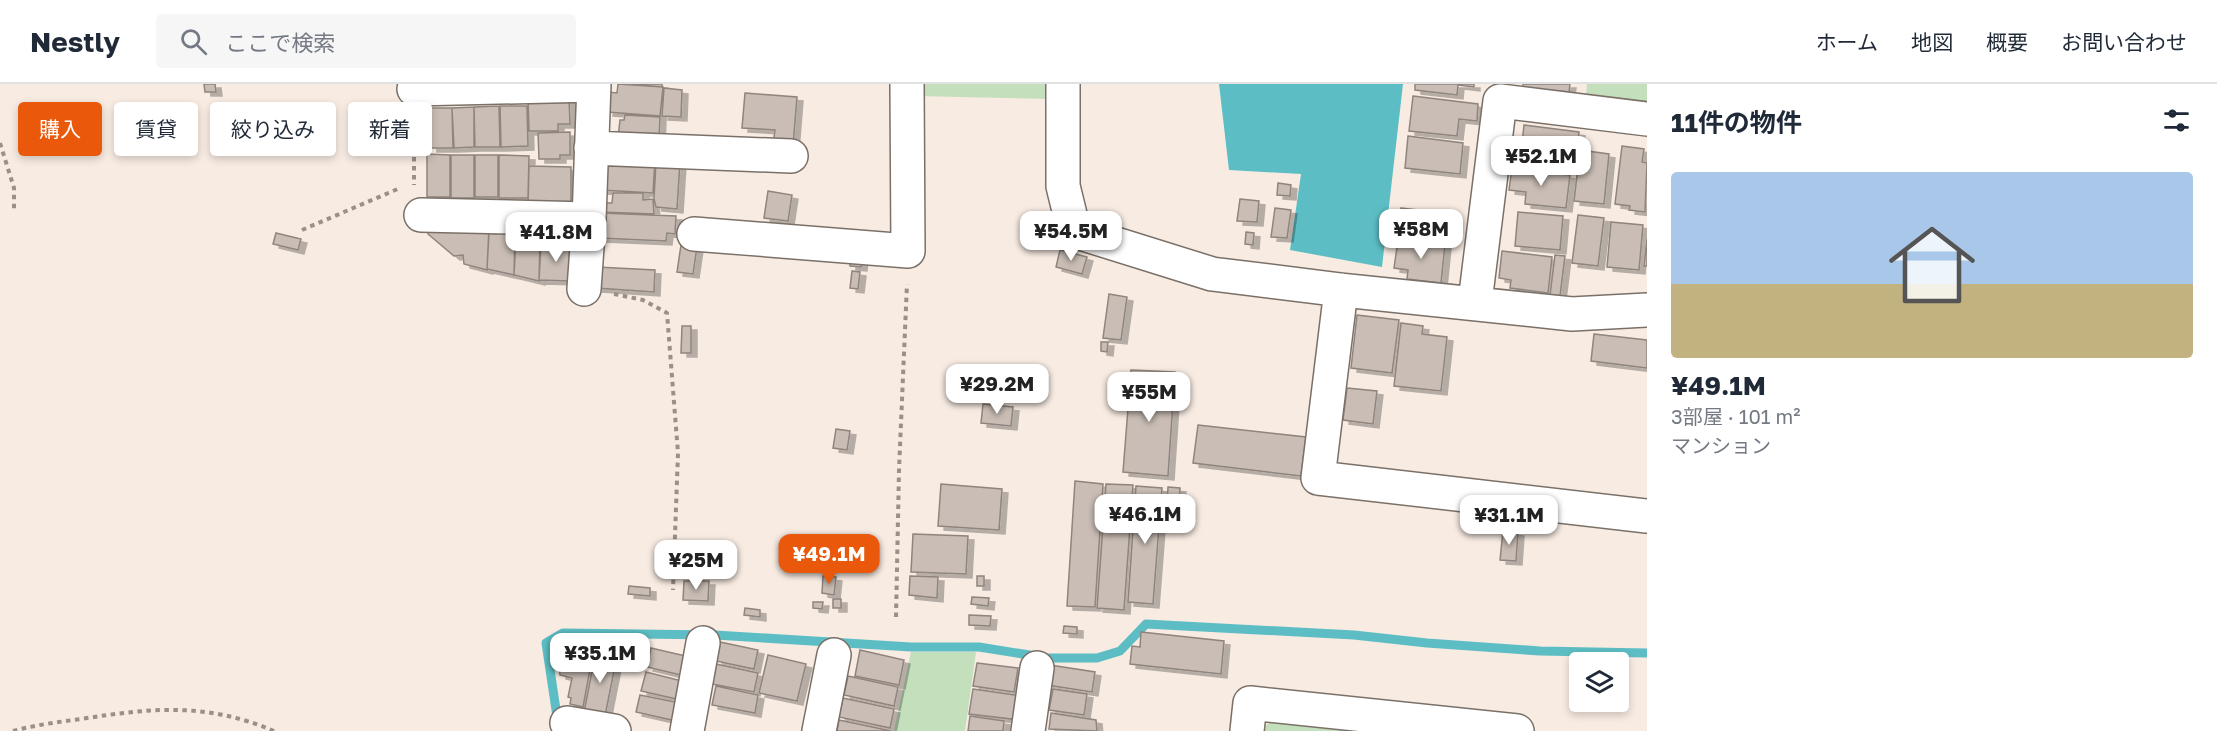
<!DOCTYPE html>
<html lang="ja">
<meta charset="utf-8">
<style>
:root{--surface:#fff;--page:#f6f6f7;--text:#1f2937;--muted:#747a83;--line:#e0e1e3;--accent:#ea580c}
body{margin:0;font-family:"Golos Text","Noto Sans JP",sans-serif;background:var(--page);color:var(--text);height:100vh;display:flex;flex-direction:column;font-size:22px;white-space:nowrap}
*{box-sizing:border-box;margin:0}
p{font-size:20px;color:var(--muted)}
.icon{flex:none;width:33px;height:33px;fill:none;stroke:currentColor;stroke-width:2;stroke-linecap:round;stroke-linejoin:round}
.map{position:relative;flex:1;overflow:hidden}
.panel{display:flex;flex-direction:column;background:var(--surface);width:570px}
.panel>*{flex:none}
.top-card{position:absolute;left:18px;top:18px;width:570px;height:54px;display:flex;gap:12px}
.buttons{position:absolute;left:1569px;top:568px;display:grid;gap:12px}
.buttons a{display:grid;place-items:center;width:60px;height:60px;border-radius:6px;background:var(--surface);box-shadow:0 3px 9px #0003;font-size:30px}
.price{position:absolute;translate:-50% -51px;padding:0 14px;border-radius:12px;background:#fff;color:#222;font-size:20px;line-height:39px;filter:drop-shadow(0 2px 3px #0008)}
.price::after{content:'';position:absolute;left:50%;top:36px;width:18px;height:14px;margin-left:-9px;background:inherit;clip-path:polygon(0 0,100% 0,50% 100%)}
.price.active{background:var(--accent);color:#fff}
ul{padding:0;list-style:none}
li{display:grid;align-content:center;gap:12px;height:318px;padding:0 24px}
li span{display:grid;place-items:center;height:186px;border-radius:6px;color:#555}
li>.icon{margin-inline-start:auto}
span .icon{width:108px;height:108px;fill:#fffc;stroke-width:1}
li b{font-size:26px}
h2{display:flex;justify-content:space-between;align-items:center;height:72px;padding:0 24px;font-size:26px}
.pill{padding:0 21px;border-radius:6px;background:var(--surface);box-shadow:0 3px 9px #0003;font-size:21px;line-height:54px}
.pill.active{background:var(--accent);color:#fff}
header{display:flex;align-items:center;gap:36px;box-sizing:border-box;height:84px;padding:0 30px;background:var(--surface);border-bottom:2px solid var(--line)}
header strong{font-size:28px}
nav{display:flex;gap:33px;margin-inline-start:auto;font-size:21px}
.search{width:420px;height:54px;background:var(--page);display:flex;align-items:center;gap:15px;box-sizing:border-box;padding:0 21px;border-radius:6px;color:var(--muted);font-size:22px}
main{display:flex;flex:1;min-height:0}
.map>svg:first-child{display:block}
.green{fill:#c3dfbb}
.water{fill:#5cbec4}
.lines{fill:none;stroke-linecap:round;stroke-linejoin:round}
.stream{stroke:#5cbec4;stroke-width:9}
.building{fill:#c9bdb5;stroke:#8f857d;stroke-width:1.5;filter:url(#shadow)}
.minor-casing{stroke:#7a7068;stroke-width:36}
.path{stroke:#989089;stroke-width:4;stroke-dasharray:4.5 4.5;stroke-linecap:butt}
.minor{stroke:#fff;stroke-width:33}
</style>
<header>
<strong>Nestly</strong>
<div class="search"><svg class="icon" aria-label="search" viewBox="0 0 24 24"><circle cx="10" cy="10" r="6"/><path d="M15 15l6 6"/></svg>ここで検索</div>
<nav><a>ホーム</a><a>地図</a><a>概要</a><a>お問い合わせ</a></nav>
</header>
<main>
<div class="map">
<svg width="1647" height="647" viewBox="0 0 1647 647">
<defs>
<filter id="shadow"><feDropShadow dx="6" dy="4" stdDeviation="0" flood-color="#0004"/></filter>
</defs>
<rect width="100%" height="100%" fill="#f7ebe2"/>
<path class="green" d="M916,0H1050V15L916,12Z
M1587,0H1647V21L1586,14Z
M911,568H976L965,647H894Z
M1275,635L1374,647H1258Z"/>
<path class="water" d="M1219,0H1403L1382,183L1290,166L1301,90L1229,86Z"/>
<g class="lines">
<path class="stream" d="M558,639L546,559L563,549L715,551L911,563H979L1048,574H1097L1120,567L1146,540L1354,551L1427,559L1540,567L1647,569"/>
</g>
<path class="building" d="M204,0H215L216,8H205Z
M618,0L663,3L660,32L607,28L608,8L617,9Z
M632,0H662V3Z
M1415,0H1474V3L1458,1L1457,11L1415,6Z
M1523,0H1570L1569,8L1523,4Z
M664,4L682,6L681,33L662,32Z
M745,9L797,13L793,62L773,60L775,46L742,44Z
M1413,12L1478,20L1477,37L1459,35L1457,52L1409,47Z
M569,14L570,40H558V47H529L528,15Z
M499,22L500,63H475L474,23Z
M500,22H527L528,62L501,63Z
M474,23V63L454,64L452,24Z
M430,24H452L453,64H431Z
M625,31L660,33L659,57L618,54L620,36H624Z
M1524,41L1579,48L1575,84L1529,78L1531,62L1522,60Z
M570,48V71H560V75H539L538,49Z
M1408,52L1463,59L1460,90L1405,84Z
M1622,62L1644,65L1642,78L1647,79L1645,128L1629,126L1630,122L1615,120Z
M1580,66L1609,70L1604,120L1574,117Z
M427,70L450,71V113H427Z
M451,71H474V114H451Z
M475,71H498V113H475Z
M499,71L529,72L528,114H499Z
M619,75L655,76L653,109L601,106L603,84Z
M656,78H680L677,125L656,123L654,115Z
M529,82L571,83V120L528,123Z
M1512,84L1570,91L1566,124L1525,120L1526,108L1509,106Z
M1278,99L1291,101L1290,112L1277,111Z
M768,107L792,111L788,137L764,134Z
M613,109H643V116L653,115L654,130L600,128L601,119H612Z
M1240,115L1259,117L1257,138L1237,137Z
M1275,124L1291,126L1287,154L1271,153Z
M1401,124L1452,130L1449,157L1398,151Z
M1518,128L1563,132L1560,166L1515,162Z
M600,129L676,132L675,150L667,149L666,157L599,154Z
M1578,131L1604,134L1598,182L1572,179Z
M1611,138L1643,141L1639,186L1607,183Z
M429,141L489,143L487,186L464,180L463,171L454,172L428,150Z
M496,143L515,144L514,191L487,185L489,149L496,150Z
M1246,148L1254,149L1253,161L1245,160Z
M276,149L301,155L298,166L273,160Z
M516,154L540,155L539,197L514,191Z
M1647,155V182H1644Z
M1398,156L1445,161L1441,199L1407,195L1408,186L1394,184Z
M541,161L572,162L570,197L539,196Z
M681,161L697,163L693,190L677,188Z
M1060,166L1087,173L1082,190L1056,183Z
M1502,167L1552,173L1548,209L1510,204L1511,196L1499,194Z
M1555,171L1565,172L1560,212L1550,211Z
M850,174L862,175L861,183L850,182Z
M597,183L655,186L654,208L596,204Z
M852,187L860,188L858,205L850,204Z
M1109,210L1127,213L1121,256L1103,254Z
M1357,231L1399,236L1392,289L1351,284Z
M1401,239L1423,242L1422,250L1447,253L1441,307L1394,302Z
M682,242H691V269H681Z
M1594,250L1647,256V284L1591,277Z
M1101,258H1108L1107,268L1101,267Z
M1131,286L1175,288L1168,392L1123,388Z
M1347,304L1377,307L1373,340L1343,336Z
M983,320L1013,323L1011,342L981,339Z
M1198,341L1306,353L1301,392L1193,379Z
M836,345L850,347L847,366L833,364Z
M1075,397L1103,400L1095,523L1067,522Z
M941,400L1002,405L999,446L938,442Z
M1106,400L1133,401L1124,526L1097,524Z
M1136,402L1162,404L1153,520L1128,518Z
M1168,403L1180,404L1179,425L1167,424Z
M1167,428L1177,429L1176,440H1167Z
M1503,447L1518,448L1516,477L1500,476Z
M913,450L968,452L966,490L911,488Z
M823,492L836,493L834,511L822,509Z
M910,492L938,493L937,514L909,511Z
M977,492H984V502H977Z
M684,497H709L708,517L683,516Z
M629,502L650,504V512L628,510Z
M972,513L989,514L988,522L971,520Z
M833,515H841V524H833Z
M813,518H823L822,525L813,524Z
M745,524L760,526V533L744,531Z
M969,531L991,532L990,542L969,541Z
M1064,542L1077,543V550L1063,549Z
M1141,548L1224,557L1221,590L1130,580L1132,562L1140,563Z
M720,558L758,566L754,585L716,577Z
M557,562L593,569L583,623L570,620L571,614L568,613L572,594L560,591Z
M651,564L690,573L685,592L647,583Z
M860,566L904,576L899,601L855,592Z
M596,567L617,572L605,632L584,628Z
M768,571L806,580L797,617L759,609Z
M977,579L1018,584L1014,608L973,602Z
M716,580L758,589L754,608L712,600Z
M1050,581L1095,588L1092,608L1047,601Z
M646,588L686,598L681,616L641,607Z
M848,592L898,603L894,622L844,611Z
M716,602L758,611L755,629L712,621Z
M973,605L1022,612L1019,636L969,630Z
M1053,605L1087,610L1084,631L1049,626Z
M640,611L680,619L676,637L636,628Z
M843,614L894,625L890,644L839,633Z
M1051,629L1096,636L1097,647L1049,645Z
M970,632L1004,637L1003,647H968Z
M839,636L891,647H837Z"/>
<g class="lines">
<defs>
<path id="minor" d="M1063,0V102L1074,147L1212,190L1341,206L1572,230L1647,226
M414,5L594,1
M591,64L791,72
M421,131L589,135
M694,150L908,167L907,0
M584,205L589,135L594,0
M1341,206L1318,394L1647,432
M1475,218L1500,17L1647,35
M567,639L614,647
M687,647L703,559
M819,647L834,571
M1028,647L1037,584
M1247,647L1250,619L1517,647"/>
</defs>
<use href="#minor" class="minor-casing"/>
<path class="path" d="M414,37V101
M0,59L14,104V127
M302,146L400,104
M614,210L643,216L667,229L678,369L673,506
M896,533L899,386L907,200
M13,647C35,641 58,638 81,635C151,624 206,618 274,647"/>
<use href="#minor" class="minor"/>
</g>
</svg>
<div class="buttons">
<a><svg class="icon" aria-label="layers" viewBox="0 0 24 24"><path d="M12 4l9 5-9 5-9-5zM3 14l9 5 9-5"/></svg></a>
</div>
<b class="price" style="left:1541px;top:103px">¥52.1M</b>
<b class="price" style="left:1421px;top:176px">¥58M</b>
<b class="price" style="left:1071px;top:178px">¥54.5M</b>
<b class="price" style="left:556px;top:179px">¥41.8M</b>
<b class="price" style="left:997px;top:331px">¥29.2M</b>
<b class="price" style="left:1149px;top:339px">¥55M</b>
<b class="price" style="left:1145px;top:461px">¥46.1M</b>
<b class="price" style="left:1509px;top:462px">¥31.1M</b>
<b class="price active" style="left:829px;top:501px">¥49.1M</b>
<b class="price" style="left:696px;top:507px">¥25M</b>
<b class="price" style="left:600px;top:600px">¥35.1M</b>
<div class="top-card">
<a class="pill active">購入</a>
<a class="pill">賃貸</a>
<a class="pill">絞り込み</a>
<a class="pill">新着</a>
</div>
</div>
<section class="panel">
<h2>11件の物件<svg class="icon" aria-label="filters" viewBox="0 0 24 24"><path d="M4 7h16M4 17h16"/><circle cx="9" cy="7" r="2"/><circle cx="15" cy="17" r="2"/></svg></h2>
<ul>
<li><span style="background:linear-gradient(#a9c7e8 60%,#c2b280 0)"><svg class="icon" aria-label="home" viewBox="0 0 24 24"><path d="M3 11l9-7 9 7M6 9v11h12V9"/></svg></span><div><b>¥49.1M</b><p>3部屋 · 101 m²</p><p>マンション</p></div></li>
</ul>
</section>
</main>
